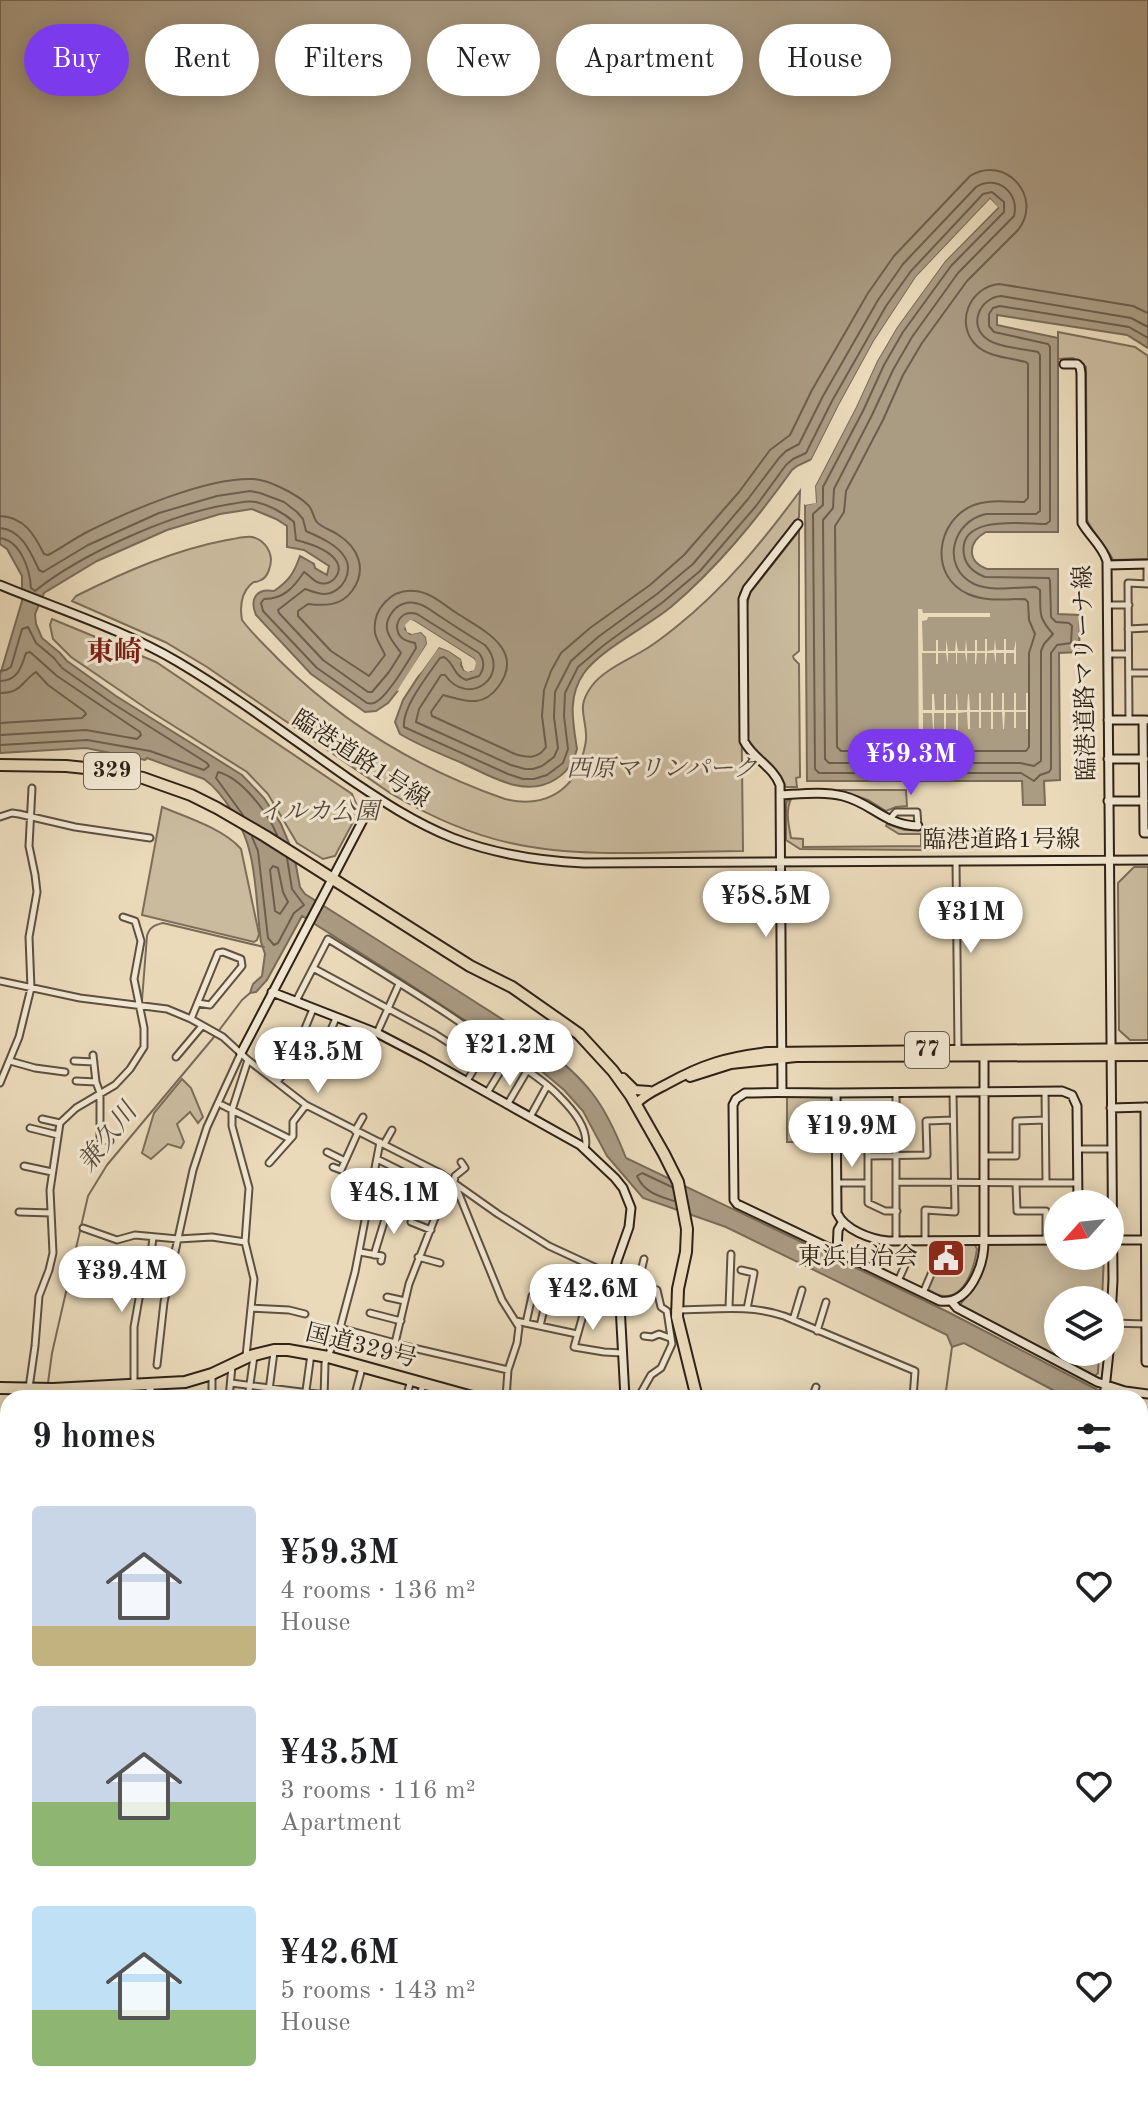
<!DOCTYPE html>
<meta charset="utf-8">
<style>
:root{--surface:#fff;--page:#f6f6f6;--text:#202124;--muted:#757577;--accent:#7c3aed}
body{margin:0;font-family:"Old Standard TT","Noto Serif JP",serif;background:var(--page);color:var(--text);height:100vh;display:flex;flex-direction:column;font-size:30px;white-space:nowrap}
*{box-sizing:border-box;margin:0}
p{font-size:26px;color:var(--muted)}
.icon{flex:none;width:44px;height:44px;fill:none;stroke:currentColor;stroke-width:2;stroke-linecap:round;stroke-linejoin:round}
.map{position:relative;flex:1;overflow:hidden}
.panel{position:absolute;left:0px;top:1390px;width:1148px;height:714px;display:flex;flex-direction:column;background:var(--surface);border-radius:24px 24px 0 0;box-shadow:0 4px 20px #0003}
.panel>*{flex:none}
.banner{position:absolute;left:24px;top:24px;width:1100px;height:72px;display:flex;gap:16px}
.needle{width:52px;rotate:243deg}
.buttons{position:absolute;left:1044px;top:1190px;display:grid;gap:16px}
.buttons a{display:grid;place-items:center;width:80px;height:80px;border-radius:50%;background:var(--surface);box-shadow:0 4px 20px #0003;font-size:40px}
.price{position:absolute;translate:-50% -68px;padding:0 18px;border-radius:28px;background:#fff;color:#222;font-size:26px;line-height:52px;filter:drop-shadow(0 2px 4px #0008)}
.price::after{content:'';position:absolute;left:50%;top:48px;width:24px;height:18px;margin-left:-12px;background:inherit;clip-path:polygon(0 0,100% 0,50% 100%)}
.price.selected{background:var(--accent);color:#fff}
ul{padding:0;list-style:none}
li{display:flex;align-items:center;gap:24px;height:200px;padding:0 32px}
li span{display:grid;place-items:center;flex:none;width:224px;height:160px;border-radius:8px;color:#555}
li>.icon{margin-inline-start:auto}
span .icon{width:96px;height:96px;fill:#fffc;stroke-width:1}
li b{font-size:34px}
h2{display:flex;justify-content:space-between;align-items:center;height:96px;padding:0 32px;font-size:34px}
.chip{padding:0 28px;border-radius:36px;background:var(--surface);box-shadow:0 4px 20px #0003;font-size:28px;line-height:72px}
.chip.selected{background:var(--accent);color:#fff}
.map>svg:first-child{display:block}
.green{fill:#cabb9e;stroke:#7c6e5a;stroke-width:2}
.water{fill:#aa9b83;stroke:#786b58;stroke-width:2}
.pier{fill:#eadaba}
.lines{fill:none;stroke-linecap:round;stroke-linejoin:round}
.shore{stroke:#6c5e4d;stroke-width:2}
.stream{stroke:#786b58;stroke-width:2}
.street-casing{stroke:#5d5040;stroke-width:9}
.secondary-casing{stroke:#2e2217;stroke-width:11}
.primary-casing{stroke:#2e2217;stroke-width:12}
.highway-casing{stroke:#2e2217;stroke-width:14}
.street{stroke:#f1e7d2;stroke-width:5}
.secondary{stroke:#f1e7d2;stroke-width:7}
.primary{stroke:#eadaba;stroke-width:8}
.highway{stroke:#eadaba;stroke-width:10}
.labels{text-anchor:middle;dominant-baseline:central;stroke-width:6;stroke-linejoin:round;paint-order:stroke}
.shield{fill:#f1e7d2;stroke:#685d4f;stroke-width:2}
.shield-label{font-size:22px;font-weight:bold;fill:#2e2217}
.street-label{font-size:24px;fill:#2e2217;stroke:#f1e7d2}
.park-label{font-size:24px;font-style:italic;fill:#554839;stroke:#f1e7d2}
.poi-label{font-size:24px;fill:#2e2217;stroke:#f1e7d2;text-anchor:end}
.water-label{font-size:26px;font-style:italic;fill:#594c3d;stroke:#f1e7d2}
.quarter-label{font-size:28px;font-weight:bold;fill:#7a1f14;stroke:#f1e7d2}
</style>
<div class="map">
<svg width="1148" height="2103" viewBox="0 0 1148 2103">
<rect width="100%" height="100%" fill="#eadaba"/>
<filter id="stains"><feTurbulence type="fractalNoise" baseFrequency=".0025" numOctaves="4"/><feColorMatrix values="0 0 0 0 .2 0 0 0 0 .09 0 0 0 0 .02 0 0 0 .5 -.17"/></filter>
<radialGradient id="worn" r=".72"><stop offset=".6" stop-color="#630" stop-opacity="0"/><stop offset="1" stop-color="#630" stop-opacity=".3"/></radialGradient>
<path class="green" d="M1058,332L1135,347L1148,356V559L1113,560C1106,545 1094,535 1087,520L1086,367L1073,358L1058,359Z
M800,491L799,517L740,593L743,851C671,851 585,859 515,844C470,835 429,816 390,793L207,667L165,642L72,601L76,596C124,572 174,550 227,540C235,539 244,536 252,537C262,539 270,548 271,559C271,566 268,577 261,580C252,585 258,578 250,585C241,594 240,608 242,620C253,635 267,647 280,661C344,724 421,770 505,799C541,808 571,794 582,758C584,750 587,742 586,734C585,714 577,707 591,687C603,670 628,660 646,649C656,643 666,635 676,627C725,588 763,541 800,491Z
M799,531V651L793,656L794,659L799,664L800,777L796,778L797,787H785C781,764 754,759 747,738V605L750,593Z
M52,619L156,662L352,794L359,811L335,856L323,859L297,843L268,794L247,772L150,711L71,657L53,639L50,625Z
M838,790H906L907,806L896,807L886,811L868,800Z
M791,799C785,812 789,826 791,838L803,839V847L921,846V834H899L886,826L887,824L905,830H922V850L800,849L786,840V805L787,801Z
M162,807C186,817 224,829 241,849L259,934L257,940L254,942L142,915Z
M1134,867H1148V1040H1130L1119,1030L1118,883Z
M182,1079L191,1088L203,1117L198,1123L190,1112L177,1124L184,1142L181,1148L168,1144L151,1159L142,1153L154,1113Z
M829,1096L831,1099L832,1142H787V1097Z
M990,1244H1058V1256H1104L1102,1300H1058V1352H1099L1098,1373L1095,1376L960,1305C973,1288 986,1270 988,1246Z
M954,1245H975L977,1249C975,1265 966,1296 946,1296C939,1297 933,1292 927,1289L935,1268L955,1270Z
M1148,1861V2103H719L715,2098L692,2097L1140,2096V1869Z"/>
<path class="water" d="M0,0H1148V348L1127,335L997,315V325L1058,338V532H986C968,542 966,561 987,569H1058V614L1080,615L1079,652L1059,653L1060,780L1044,781L1045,805H1023L1022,781H807L805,505L816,502L815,486L856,407L877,361L897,327L945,261L998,208L990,199L916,277L874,341L839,405L812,459L797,466L792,470C756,520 718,567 671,607C648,626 600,650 584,673C567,697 573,722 577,749C574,762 567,772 556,779C525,799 491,776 462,763C441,754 420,746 400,734L395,722L403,700L435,651L439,647L449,651L462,660L461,665L464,670L471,671L474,659L414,621L405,629L410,634L421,632L426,637L427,644L404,683L388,703L376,711L365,712L311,674L256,615C249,598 257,588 274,591C289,581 294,573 300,556L314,564L315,568L327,575L329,566L304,550L287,547V526L276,519L252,509L220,514L167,530L97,561L44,593L35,614L36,624L42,638L60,653L67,661L116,696L242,775L264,798L281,824L294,855L300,887L305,894C359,928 412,962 466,996C506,1022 563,1055 592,1093C607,1112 617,1135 626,1158L948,1312L1113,1398H1068L964,1343L952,1347L947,1335L726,1227L643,1198L607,1156L583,1111L564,1090L538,1068L403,980L302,916L267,980L256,992L250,993L253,984L262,976L265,954L261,942C257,914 257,880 250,853C245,829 224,793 204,779L147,758L145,760L86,748L0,753V675L22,601V576L7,549L0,544Z"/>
<path class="pier" d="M990,199L998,207L945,261L897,327L877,361L856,407L815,486L816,503L805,505L803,501L812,499L811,484L852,405L873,360L893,325L942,258L993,207L990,204L920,279L896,312L842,406L816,461L809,465L839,405L874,341L916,277Z
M918,609H922L923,613H990V617H928L927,620L922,621L923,651H936V640H938V651H946V639L948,651H955L956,639L958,651H965L966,639L967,651H975V640H977V651H985V639H987V651L994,650L995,639L996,650H1004V639H1006V650H1014L1016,640V664H1014V653H1006V664H1004V653H996V664L994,653H987L986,664H985V653H977L976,664H975V653H967V664L965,653H957V664H956V653H948V664L946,653H938V664H936V653H922L923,710H932V694H934L935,710H944V694H946V710H956V694H957L958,710H967L968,694H969L970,710H979V693H981V710H991V693H993V710H1002V693H1004V710H1014V693H1016V710H1026V693H1028V729H1026V712H1016V728H1014V712H1005L1004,729H1003L1002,712H993V729H991V712H981V728H979V712H970V729H968L967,712L958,713V730H956V713H946V729H944V713H934V729H933L932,713H923V781H919Z
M410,620L414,621L474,659L476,663L474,670L468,672L464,670L461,659L449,651L439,647L422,671L406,688L431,649L438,644H442L430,636L431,645L422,661L403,690L397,691L427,644L426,637L421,632L412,634L407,632L405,625Z"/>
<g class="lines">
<path class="shore" d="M0,516C24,517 34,534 44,554L48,555C60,549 72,540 85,533C127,512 206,477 253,479C269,480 297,494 308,505C313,510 313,516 316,521C320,527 331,530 337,534C358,547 368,569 352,591C341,606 325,606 308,604L298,611V616L331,651L369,676L385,655C382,648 377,641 375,633C372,610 391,588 415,591C431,592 445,606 458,614C483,630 526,650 498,687C482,709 464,700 443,695L431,712L432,716L515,754C528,758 538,759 546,747L542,716L544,690L551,671L561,653L590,628L650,585L684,555L739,492L770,450L790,435L812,390L868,293L894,256L970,176C1005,154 1044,197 1018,230L967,281L922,343L903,375L883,420L846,491L844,512L835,526L837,747L841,751H1026L1029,747V653L1035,634L1029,620L1028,602L1025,599C1006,599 986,602 968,594C928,576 936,520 974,505C989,499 1009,502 1024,502L1028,498V364L1026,362C1010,358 989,357 977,346C954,325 969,287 999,284L1133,306L1148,313
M0,528C22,530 31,553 39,570L43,572L88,545L159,513L217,496L250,491L260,493L284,502L297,512L303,519L306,531C319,537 336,544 344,556C355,571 342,594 324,594C318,594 311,591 305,589L278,610L279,613L323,660L368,692H372L389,672L401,653C393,641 380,630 391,614C397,604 409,600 419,604C427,606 434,613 441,617C456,627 470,636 485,645C512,675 469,709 445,675H441L419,709L416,722L511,765L525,769H533L542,766L554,757L558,748L554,717L555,692L571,661L598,637L657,594L693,564L748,499L779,458L786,451L799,444L823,396L878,300L903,264L976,187C997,174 1020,193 1014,216L958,273L912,337L893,370L872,415L834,489L833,508L823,520L825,759L829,763H1020L1034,766L1041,761V651L1044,644L1053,634C1037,616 1041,613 1040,590L1036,587C1017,587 992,592 974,584C940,567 952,521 986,514H1036L1040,511V355L1038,352C1024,349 997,347 987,339C968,326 979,298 1001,296L1131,318L1148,327
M0,538C21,541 30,570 31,588L35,591C81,554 172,513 231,504C239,503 248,500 256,502C269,505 284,513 294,522L296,540C308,543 330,550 337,562C343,574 331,586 320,583C312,581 310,575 304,572C294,587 284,599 264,599L261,603L263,611L317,668L367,703C369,703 371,704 374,703C386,699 409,660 416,648L415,643C405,641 397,638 397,626C399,615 407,611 417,614L479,653C485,661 485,668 479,676L466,680C452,674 456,665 444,657L440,658C428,675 402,707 404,727L508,774L523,779H534L547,775L563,763L568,749L564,716L565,693L578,667L604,645L663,602L700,571L756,506L786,465L793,459L806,453L832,401L886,306L911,271L983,194L992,192L1004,202V212L951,266L903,332L884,365L863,411L823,487V505L813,514L815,769L819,773H1021L1034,781L1040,775L1049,772L1051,769V653L1057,645L1071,643L1072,626L1069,623L1056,622L1051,617L1050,581L1049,578L985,577C975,573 966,567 964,555C957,514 1022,524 1046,524L1050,521V347L1048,344L994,332L989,326V314L993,308L1000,306L1129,327L1148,338
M0,671L6,670L11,667L22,629L28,627L36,643L54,658L62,668L112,703L207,763L209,766L204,770L150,751L87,740L0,745
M0,681C18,680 21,668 26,653L30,652L57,676L140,732L141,735L137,739L86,730L0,735
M0,693C22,693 22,681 36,672L48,685L84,711L86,714L82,718L0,723
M243,815L216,778L218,772C242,778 268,813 277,835
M252,837L258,851L268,938L274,945L278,943L294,913L304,905L292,889L287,858
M273,866L278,868L283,892L288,902L280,914L275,911L270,870Z
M672,1187L642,1173L637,1176C644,1192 658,1196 674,1201"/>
<path class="stream" d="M142,1000L147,936C149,928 154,925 163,923L264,947
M48,1383L52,1353L88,1196L107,1165L214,1037L242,1000L250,993
M48,1398V1396
M945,1398L952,1347
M0,1714L8,1681
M0,1915L5,1951
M7,1962L8,1966
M118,2096L126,2103"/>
<defs>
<path id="street" d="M1147,584V564
M1107,605H1129
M1128,629L1148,628
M1108,654H1128
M1129,673H1148
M1129,720L1128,583L1148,584
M0,817L12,813L19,814L75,827L150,838
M889,820L896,812H917L918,826
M956,861L958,1049
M313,968L435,1034L479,1062
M0,981L80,998L167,1009L191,1019L223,1037L248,1060L306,1105L440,1173L498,1214L549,1246L616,1277L657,1290L661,1307L667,1311L672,1344L661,1368L651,1375L638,1398
M296,1001L328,939C389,977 452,1014 510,1058C526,1070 545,1081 559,1096C572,1109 590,1129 585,1149
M191,1019L218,953L223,952L241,959L242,966L210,1005L198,1003
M377,1033L399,984
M93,1055L96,1082L100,1093V1140L110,1141
M176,1057L202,1026
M315,1060L323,1049L336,1018
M10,1061L35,1068L65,1072
M74,1061L94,1062
M76,1081L96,1082
M467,1081L490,1042
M277,1082L289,1067L313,1009
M0,1083L19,1037L31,988L29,937L37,892L35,875L29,846L32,788
M1045,1091L1046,1183
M487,1093L509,1057
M222,1105L290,1139
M507,1105L527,1071
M530,1117L547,1086
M42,1119L60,1123
M837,1121L868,1120V1203L885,1211H897
M30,1128L58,1135
M355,1131L363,1117
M384,1144L392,1130
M1078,1149H1112
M327,1152L345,1161
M868,1156L927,1155L926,1121L953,1120
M984,1156H1016V1121L1045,1120
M377,1159L403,1172
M461,1162L465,1168L455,1176L454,1182L502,1300L519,1327L517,1343L508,1370L506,1398
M269,1163L293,1136V1122L306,1105
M24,1166L52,1172
M333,1167L341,1170L358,1132
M897,1182L1078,1183
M837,1183H868
M1016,1184L1017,1211H1046V1241
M19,1212L51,1213
M411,1222L431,1230
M83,1228L117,1240L135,1235L178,1239L212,1237L245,1242
M925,1240V1210L955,1212L953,1092
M896,1241V1092
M360,1252L382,1256L381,1261
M374,1255L388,1209
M418,1257L440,1263
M741,1270L754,1273L747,1309
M898,1281L907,1261V1240
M638,1284L644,1259
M147,1290L153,1237
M923,1293L935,1265L934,1240
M387,1297L405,1301
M251,1308L289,1310L305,1314
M729,1308L731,1254
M675,1310C712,1310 749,1304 784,1316L915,1371L913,1398
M580,1312L583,1315L574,1347L604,1352L622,1353
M370,1313L401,1321
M793,1320L802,1290
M516,1321L577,1334
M526,1323L532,1296
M1111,1323L1146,1324
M540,1326L546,1301
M340,1328L395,1343L409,1284L440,1205
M817,1331L826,1302
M644,1336L652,1337L659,1334L670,1338
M396,1344L508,1370
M246,1356L254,1279L245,1242L249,1188L232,1126V1110L248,1060
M157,1365L164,1302L193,1170L207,1127L241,1053
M231,1383L349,1398
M134,1384V1327L140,1293L147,1290L166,1293
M29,1388L35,1346L39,1296L49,1270L53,1253L50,1190L60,1123L76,1108L115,1085L130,1069L144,1047V1028L134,979L141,941L135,921L123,917
M212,1398V1375
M229,1398L232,1366
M248,1398L254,1356
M268,1398L274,1352
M305,1398L311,1354
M324,1398L325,1363L340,1328L355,1272L380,1142
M354,1398L362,1368
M406,1398L411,1380
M419,1398L423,1385
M812,1398L816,1387
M8,1428L5,1448L8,1476
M1140,1492L1148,1494
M1140,1542L1148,1544
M0,1596L8,1551
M1140,1604H1144L1148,1589
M1140,1619L1144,1604
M1140,1620L1148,1623
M1140,1633H1142
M1140,1649H1141
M1144,1666L1148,1667
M1140,1687H1148
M0,1733L8,1731
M1140,1748L1148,1751
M1140,1778H1148
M1140,1797L1148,1783
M0,1866L8,1867
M0,2006L8,2028
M8,2059L3,2071L8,2091
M10,2096L12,2103
M72,2096L82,2103
M123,2096L131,2103
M649,2096L685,2103
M592,2103L593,2096"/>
<path id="secondary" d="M1064,364H1077L1080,367L1081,373L1082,523C1090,537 1102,545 1107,561L1113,1280L1110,1336
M1107,565L1148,564
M0,585C58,609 124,630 178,662C237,697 292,739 348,778C382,801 415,823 453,838C495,854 539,861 584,863L1148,860
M1108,720H1146
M1143,720L1144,833H1148
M1108,759H1144
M780,795C800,794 824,791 843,796C872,803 884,825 918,826
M1108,801H1144
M272,992L377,1033L423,1057L580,1145L615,1178L623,1188L631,1208L629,1227L617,1261L615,1271L620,1305L625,1398
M241,1053L375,797
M984,1057C984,1118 984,1180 984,1241C984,1265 970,1305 940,1301L737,1204L734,1200L733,1105L736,1099L745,1093C776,1092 807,1093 838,1093C913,1092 988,1091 1062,1091L1072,1095L1077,1106L1078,1204
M782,1092L780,785C773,766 753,759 744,741L743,599L747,589L798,524
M836,1093L837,1213C845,1230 870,1239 888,1241L1058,1240
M1145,1107L1146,1362H1148
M1111,1108L1146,1107
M1110,1240H1148
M837,1252L838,1230L842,1223
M951,1301L957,1308L1097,1382L1125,1391L1148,1394
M150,1398V1385
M1104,1398L1109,1352
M0,1961L8,1955
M358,2096L363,2103
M440,2096L451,2103
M427,2103L432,2096"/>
<path id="primary" d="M690,1077L731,1064L796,1057L1148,1056
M623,1078L635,1090L649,1091
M636,1104C645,1094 656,1090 667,1084C703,1064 727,1057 768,1052L1148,1048"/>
<path id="highway" d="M0,765L66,766L105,770L143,778L191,795L217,808L265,836L470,966L512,987L579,1034L613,1071L631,1096L664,1154L678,1182L687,1229L686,1252L678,1289L677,1317L697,1398
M0,1388L53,1389L185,1382L212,1374L250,1356L274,1350H288L328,1357L476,1398
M1140,1459L1148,1460
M1140,1760L1148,1762"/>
</defs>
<use href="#street" class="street-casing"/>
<use href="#secondary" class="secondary-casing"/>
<use href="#primary" class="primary-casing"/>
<use href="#highway" class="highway-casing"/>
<use href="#street" class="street"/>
<use href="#secondary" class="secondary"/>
<use href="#primary" class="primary"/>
<use href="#highway" class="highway"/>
</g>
<defs>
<symbol id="civic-square" viewBox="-11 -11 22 22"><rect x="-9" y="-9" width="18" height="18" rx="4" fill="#8f2418" stroke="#f1e7d2"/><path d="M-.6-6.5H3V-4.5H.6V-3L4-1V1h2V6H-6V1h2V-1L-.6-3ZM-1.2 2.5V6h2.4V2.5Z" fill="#fff"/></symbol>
</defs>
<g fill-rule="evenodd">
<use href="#civic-square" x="924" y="1236" width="44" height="44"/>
</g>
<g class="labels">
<g class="shield">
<rect x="84" y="753" width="56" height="36" rx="6"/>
<rect x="905" y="1032" width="44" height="36" rx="6"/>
</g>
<g class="shield-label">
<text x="112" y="771">329</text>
<text x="927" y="1050">77</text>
</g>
<g class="street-label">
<text transform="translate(1086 673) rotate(-91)">臨港道路マリーナ線</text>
<text transform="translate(360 760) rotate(33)">臨港道路1号線</text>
<text x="1001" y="841">臨港道路1号線</text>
<text transform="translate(361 1347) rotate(14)">国道329号</text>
</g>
<g class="park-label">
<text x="662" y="770">西原マリンパーク</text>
<text x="319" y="813">イルカ公園</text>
</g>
<g class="poi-label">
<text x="918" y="1258">東浜自治会</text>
</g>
<g class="water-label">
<text transform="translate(108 1138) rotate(-52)">兼久川</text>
</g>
<g class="quarter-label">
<text x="114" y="654">東崎</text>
</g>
</g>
<rect width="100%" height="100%" filter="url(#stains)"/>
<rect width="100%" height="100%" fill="url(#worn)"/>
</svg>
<div class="buttons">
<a><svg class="needle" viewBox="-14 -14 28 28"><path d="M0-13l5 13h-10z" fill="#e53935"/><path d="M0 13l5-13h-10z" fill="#757577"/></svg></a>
<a><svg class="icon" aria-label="layers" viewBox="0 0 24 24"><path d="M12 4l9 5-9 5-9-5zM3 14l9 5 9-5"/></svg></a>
</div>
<b class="price selected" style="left:911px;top:797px">¥59.3M</b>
<b class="price" style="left:766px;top:939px">¥58.5M</b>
<b class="price" style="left:971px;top:955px">¥31M</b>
<b class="price" style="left:510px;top:1088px">¥21.2M</b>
<b class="price" style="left:318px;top:1095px">¥43.5M</b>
<b class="price" style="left:852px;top:1169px">¥19.9M</b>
<b class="price" style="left:394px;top:1236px">¥48.1M</b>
<b class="price" style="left:122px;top:1314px">¥39.4M</b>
<b class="price" style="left:593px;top:1332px">¥42.6M</b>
<div class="banner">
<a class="chip selected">Buy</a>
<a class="chip">Rent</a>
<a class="chip">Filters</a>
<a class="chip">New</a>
<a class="chip">Apartment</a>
<a class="chip">House</a>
</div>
<section class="panel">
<h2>9 homes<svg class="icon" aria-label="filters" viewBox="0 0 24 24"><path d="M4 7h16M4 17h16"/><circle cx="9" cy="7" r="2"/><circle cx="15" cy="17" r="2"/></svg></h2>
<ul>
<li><span style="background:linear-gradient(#c9d6e8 75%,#c2b280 0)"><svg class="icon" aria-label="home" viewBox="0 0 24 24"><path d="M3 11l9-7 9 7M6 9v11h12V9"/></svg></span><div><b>¥59.3M</b><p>4 rooms · 136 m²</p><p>House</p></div><svg class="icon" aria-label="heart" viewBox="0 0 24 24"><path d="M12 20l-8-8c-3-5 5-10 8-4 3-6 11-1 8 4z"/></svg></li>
<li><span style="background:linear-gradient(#c9d6e8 60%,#8fb573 0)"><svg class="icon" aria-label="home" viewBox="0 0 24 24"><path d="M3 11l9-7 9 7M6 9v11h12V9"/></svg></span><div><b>¥43.5M</b><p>3 rooms · 116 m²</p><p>Apartment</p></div><svg class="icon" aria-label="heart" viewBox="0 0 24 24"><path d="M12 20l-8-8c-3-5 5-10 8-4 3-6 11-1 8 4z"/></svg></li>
<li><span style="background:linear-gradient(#bfe0f5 65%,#8fb573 0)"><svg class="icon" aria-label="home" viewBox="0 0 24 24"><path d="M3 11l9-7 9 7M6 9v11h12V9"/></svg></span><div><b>¥42.6M</b><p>5 rooms · 143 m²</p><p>House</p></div><svg class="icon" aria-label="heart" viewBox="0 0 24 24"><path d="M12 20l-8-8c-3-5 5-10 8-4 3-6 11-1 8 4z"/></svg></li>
</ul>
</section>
</div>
